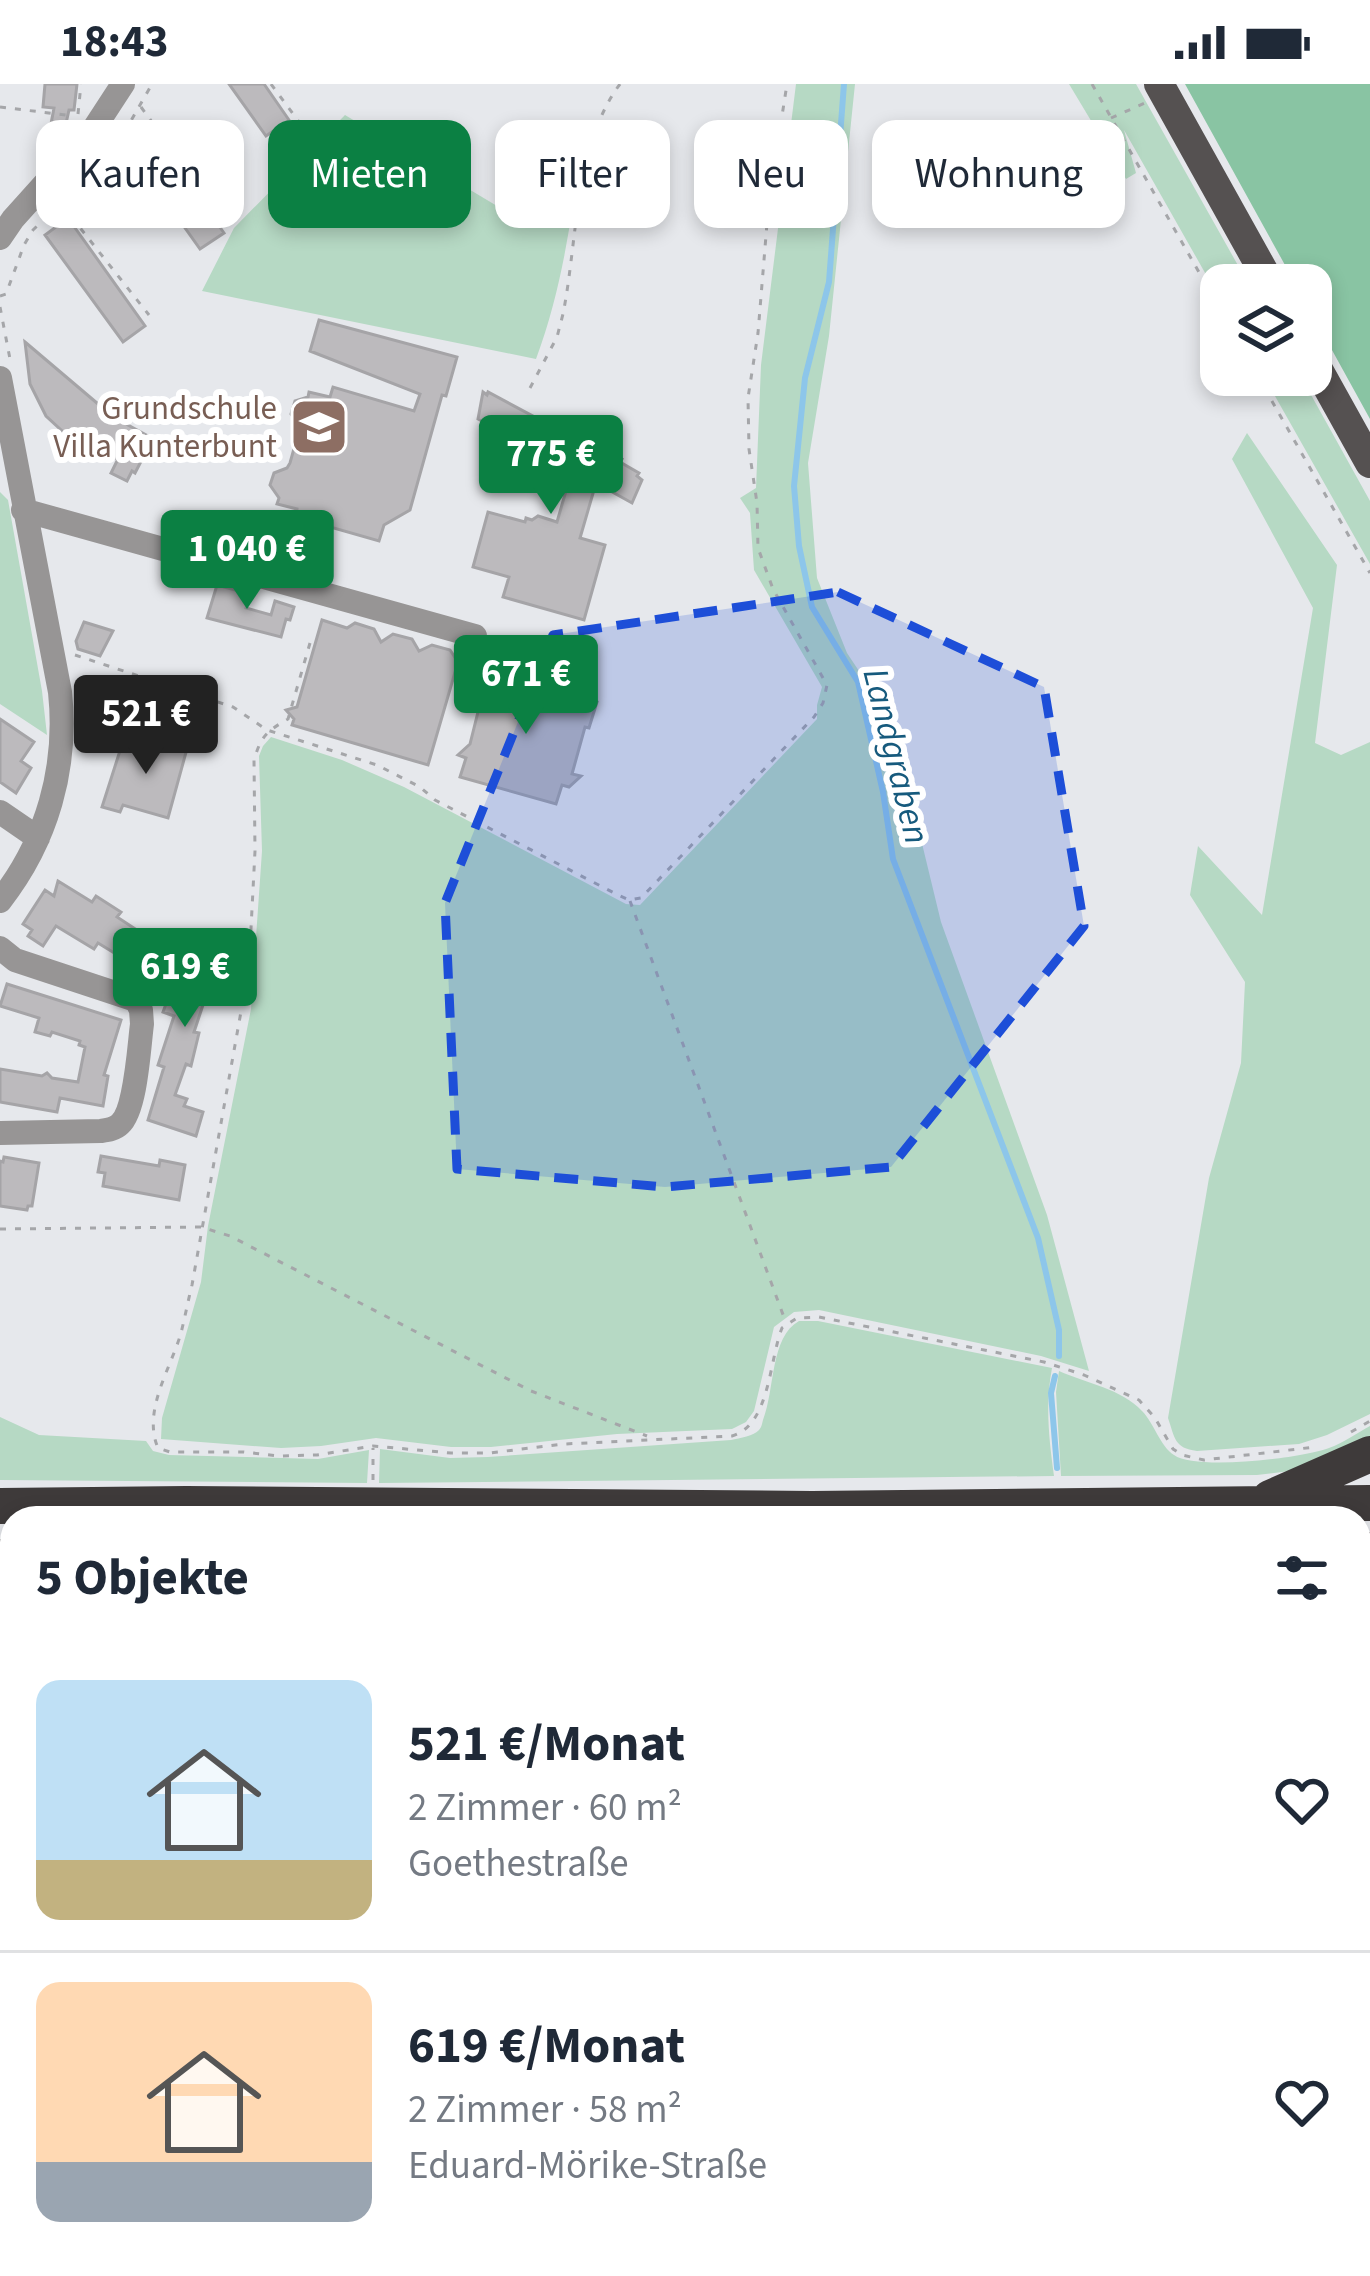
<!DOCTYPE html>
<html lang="de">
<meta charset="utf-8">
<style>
:root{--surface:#fff;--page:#f2f2f3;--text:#1f2937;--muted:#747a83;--line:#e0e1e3;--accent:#0b8043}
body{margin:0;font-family:"Source Sans 3",sans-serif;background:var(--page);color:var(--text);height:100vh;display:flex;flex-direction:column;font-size:45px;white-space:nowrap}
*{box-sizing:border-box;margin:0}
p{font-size:39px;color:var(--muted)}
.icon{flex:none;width:66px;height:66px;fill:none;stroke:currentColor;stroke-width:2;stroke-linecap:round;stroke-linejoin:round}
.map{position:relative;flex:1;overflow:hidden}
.details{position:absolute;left:0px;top:1422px;width:1371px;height:771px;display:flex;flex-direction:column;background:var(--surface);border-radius:36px 36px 0 0;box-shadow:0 6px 18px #0003}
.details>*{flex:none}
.guide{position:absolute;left:36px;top:36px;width:1299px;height:108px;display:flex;gap:24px}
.controls{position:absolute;left:1200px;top:180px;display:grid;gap:24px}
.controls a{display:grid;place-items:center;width:132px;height:132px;border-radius:24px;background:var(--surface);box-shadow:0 6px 18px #0003;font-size:60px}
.price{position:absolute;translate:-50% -102px;padding:0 27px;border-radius:12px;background:var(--accent);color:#fff;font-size:39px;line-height:78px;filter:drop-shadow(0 3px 6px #0008)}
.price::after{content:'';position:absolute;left:50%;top:72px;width:36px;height:27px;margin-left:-18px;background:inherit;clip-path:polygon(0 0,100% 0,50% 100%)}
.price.on{background:#222;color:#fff}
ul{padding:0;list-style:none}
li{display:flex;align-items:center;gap:36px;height:300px;padding:0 36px}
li+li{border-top:3px solid var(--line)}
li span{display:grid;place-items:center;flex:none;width:336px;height:240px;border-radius:24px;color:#555}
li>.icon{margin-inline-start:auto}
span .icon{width:144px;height:144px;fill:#fffc;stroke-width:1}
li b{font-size:51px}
h2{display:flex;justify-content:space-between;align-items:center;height:144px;padding:0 36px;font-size:51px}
.tag{padding:0 42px;border-radius:24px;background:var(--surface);box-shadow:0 6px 18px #0003;font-size:42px;line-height:108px}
.tag.on{background:var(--accent);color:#fff}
.status{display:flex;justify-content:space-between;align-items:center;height:84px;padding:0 60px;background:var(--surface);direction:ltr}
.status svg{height:33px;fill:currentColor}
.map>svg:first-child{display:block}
.green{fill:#b6d9c4}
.forest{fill:#89c4a3}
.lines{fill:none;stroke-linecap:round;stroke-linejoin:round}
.stream{stroke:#8dc6ea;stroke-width:6}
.building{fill:#bcbabd;stroke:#a5a4a7;stroke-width:3}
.path{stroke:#a5a6a9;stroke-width:3;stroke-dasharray:6 9;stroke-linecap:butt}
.minor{stroke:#979595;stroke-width:24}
.major{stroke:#555151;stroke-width:30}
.highway{stroke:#3e3a3a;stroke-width:36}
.marked{fill:#1d4ed8;fill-opacity:0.2;stroke:#1d4ed8;stroke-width:9;stroke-dasharray:24 15;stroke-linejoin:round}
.labels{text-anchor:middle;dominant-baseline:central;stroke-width:12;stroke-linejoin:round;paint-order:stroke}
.education-label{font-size:33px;fill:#785e54;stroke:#fff;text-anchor:end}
.water-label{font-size:36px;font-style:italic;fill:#165a7d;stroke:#fff}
</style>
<div class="status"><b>18:43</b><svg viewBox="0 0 49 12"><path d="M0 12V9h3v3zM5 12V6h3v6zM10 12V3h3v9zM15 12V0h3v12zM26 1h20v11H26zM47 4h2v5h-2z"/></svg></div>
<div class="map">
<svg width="1370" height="2192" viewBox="0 0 1370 2192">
<rect width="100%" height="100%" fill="#e6e8ec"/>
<path class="green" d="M796,0H855L829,252L808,379L817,494L847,569L865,596L896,652L941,838L1047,1131L1089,1287L1041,1272L819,1226L794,1228L774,1243L754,1327L746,1338L732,1345L617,1350L491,1363H451L376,1354L321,1362L281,1364L161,1355L162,1334L201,1198L208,1142L251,925L262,767L259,672L263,662L271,653L342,676L404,703L626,820L640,821L817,635V621L822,603L754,486L750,429L740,414L756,404L761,281Z
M1069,0H1136L1249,201H1221V217L1124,46L1136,89L1126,95Z
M345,31L517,134L574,47L583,53C572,129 563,203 536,275L202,207L234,144Z
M1263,291H1300L1370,417V480Z
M1247,349L1337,481L1315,659L1341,671L1370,658V1330L1327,1351L1299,1360L1197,1367C1174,1364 1175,1354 1168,1334L1209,1094L1241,979L1245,898L1190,811L1198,762L1262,831L1313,524L1232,375Z
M0,408L8,416L42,607L47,651L0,620Z
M799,1237H818L1052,1284C1045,1321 1049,1355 1054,1392L379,1399L380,1365L450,1374L488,1373L731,1356C740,1354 754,1352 759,1346C762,1343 762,1339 763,1336C775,1306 770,1253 799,1237Z
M1059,1287C1086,1299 1122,1305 1142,1327C1154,1339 1160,1362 1174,1371C1196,1387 1303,1374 1329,1364C1343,1359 1357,1349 1370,1342V1359L1298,1386L1257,1391L1061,1392L1056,1308Z
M0,1333L39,1351L146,1357L153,1367L169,1371L318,1375L369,1366L367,1399L0,1396Z
M1370,1495V1680L1360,1686L1359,1630L1362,1620L1359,1612V1496Z
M12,1574V1964L6,1978L0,1977V1579Z
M365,2181H516L522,2183L519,2192H400Z"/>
<path class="forest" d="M1185,0H1370V335L1311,228V201H1296Z"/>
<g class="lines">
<path class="stream" d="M844,0L829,198L805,294L794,402L799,462L812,523L858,598L883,708L893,775L1038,1154L1059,1246V1272
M1055,1292L1051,1309L1057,1384
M1281,2181L1283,2192"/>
</g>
<path class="building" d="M45,0H77L74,26H69L63,53L49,50L54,24L43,23Z
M229,0H264L289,36L266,52Z
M148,41L224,149L200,165L124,58Z
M68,134L145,242L123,258L45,151Z
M319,236L457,273L446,312L442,311L410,426L384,441L379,457L327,442L323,454L307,449L300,435L296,433L297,425L277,420L279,414L270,401L274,389L287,384L290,379L300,343L291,330L295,317L308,313L309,308L330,313L333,303L414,327L420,310L310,267Z
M25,258L104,325L105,323L128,341L150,353L145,362L148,364L135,389L132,387L127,397L111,389L118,375L72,356L46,332L30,300Z
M483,308L487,311L488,308L591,363L593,359L622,375L620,378L639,389L637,392L642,396L632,419L596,399L580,454L605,461L584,536L503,513L509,493L473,483L488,428L525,438L526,434L532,436L538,432L557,438L568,400L533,381L541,369L478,335Z
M217,501L250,510L246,524L271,531L275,517L294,523L290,536L286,535L281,553L207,534Z
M322,536L347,544L355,539L374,545L381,558L393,550L412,555L419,567L432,561L450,566L458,578L428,681L292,641L294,635L286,626L297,623Z
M84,538L113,547L100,572L78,565L76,557Z
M489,584L597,618L589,644L585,643L572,690L581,692L569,703L562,701L556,720L460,693L466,674L458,671L470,660Z
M0,635L34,658L21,677L31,684L16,709L0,698Z
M125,651L167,664L169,655L188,661L168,734L123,721L120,728L102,723Z
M58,797L92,818L96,812L121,828L117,833L158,860L139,888L127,881L129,878L98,859L94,865L56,842L43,862L28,852L32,846L23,840L45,806L54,812Z
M193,847L228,857L216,892L213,891L194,948L199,949L191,982L186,980L175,1011L187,1015L184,1022L203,1028L196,1052L148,1036L164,983L158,981L174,932L163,928Z
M7,900L121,936L104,991L108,992L103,1022L60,1014L57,1028L0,1018V985L42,992L47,989L52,994L78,998L85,963L79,961L80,957L52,948L50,952L35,948L39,934L0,922Z
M101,1072L159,1082L160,1076L185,1081L179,1116L103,1102L105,1089L98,1088Z
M4,1073L39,1079L32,1122H28L27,1126L0,1122V1077L3,1078Z"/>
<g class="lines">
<path class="path" d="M271,0L299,38
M1092,0L1221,227
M0,23L74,32
M141,23L220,131
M78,30L81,0
M1111,34L1145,19
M62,121L149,231
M0,212L6,210L24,161L33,146L113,68L152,0
M0,223L10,275
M1257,291L1370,489
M530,304L557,253L563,230C578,155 574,62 620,0
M310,559L288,635C267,647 261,652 254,676L255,767L249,883L192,1201C188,1217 185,1233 181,1249C171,1284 142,1327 158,1364L170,1368H244L279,1372L317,1371L373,1362L451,1369H489L564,1360L732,1352C770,1341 769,1277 782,1244L797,1234L819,1233L1044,1278L1084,1291L1139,1316L1155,1334L1173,1365L1182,1371L1204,1376L1315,1363
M75,571L233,623L267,646L377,681L420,703L435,716L618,811L629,816L641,814L814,633L823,619L827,601L773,505L758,464L757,419L749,365L748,314L758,249L769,115L787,0
M630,817L785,1236
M0,1145L201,1143L230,1152L531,1307L647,1352
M1351,1348L1370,1337
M373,1396V1364
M0,1576L12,1571
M0,1989L12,1991
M1359,1994L1370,1992
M0,2052L12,2024
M1116,2181L1118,2192
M525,2192L529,2181"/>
<path class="minor" d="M0,154L13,135L93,46L123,0
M0,294L60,608C68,684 47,757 0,817
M23,426L475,552
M257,491L272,442
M0,728L38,754
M0,864L15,876L136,916L141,926L142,940C139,962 136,1026 120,1040C115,1045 108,1046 101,1047L0,1049"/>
<path class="major" d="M1159,0L1271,201
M1311,273L1370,379"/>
<path class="highway" d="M1270,1414L1370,1370
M0,1422L186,1420L812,1425L1370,1419
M1359,1466H1370
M0,1473H12"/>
</g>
<path class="marked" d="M838,508L1044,603L1084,842L891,1083L665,1103L457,1085L445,819L553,551Z"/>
<defs>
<symbol id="school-square" viewBox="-11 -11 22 22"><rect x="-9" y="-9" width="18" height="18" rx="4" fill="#8d6e63" stroke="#fff"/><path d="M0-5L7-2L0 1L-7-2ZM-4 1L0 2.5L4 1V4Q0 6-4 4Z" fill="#fff"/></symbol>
</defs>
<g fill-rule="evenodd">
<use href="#school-square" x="286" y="310" width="66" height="66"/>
</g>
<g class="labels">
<g class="education-label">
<text x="277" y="324">Grundschule<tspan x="277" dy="38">Villa Kunterbunt</tspan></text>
</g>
<g class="water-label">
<text transform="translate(896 672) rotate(76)">Landgraben</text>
</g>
</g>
</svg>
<div class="controls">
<a><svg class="icon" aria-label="layers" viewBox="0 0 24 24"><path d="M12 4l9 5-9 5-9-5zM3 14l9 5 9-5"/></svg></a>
</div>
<b class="price" style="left:551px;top:433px">775 €</b>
<b class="price" style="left:247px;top:528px">1 040 €</b>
<b class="price" style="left:526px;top:653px">671 €</b>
<b class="price on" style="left:146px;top:693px">521 €</b>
<b class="price" style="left:185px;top:946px">619 €</b>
<div class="guide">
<a class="tag">Kaufen</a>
<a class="tag on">Mieten</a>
<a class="tag">Filter</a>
<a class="tag">Neu</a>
<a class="tag">Wohnung</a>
</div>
<section class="details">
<h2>5 Objekte<svg class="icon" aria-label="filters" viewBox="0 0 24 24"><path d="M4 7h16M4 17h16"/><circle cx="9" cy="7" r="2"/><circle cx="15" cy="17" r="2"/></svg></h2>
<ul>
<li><span style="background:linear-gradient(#bfe0f5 75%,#c2b280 0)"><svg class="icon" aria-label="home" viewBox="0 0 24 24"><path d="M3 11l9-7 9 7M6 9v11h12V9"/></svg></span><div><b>521 €/Monat</b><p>2 Zimmer · 60 m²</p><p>Goethestraße</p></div><svg class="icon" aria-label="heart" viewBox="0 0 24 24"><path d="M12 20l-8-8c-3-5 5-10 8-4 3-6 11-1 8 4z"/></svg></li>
<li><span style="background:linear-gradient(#ffd9b3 75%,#9aa5b1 0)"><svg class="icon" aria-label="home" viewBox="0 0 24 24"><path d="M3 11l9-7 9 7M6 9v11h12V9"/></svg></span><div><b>619 €/Monat</b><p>2 Zimmer · 58 m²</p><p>Eduard-Mörike-Straße</p></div><svg class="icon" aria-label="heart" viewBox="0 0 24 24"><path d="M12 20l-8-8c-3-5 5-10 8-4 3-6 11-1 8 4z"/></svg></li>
</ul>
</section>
</div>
